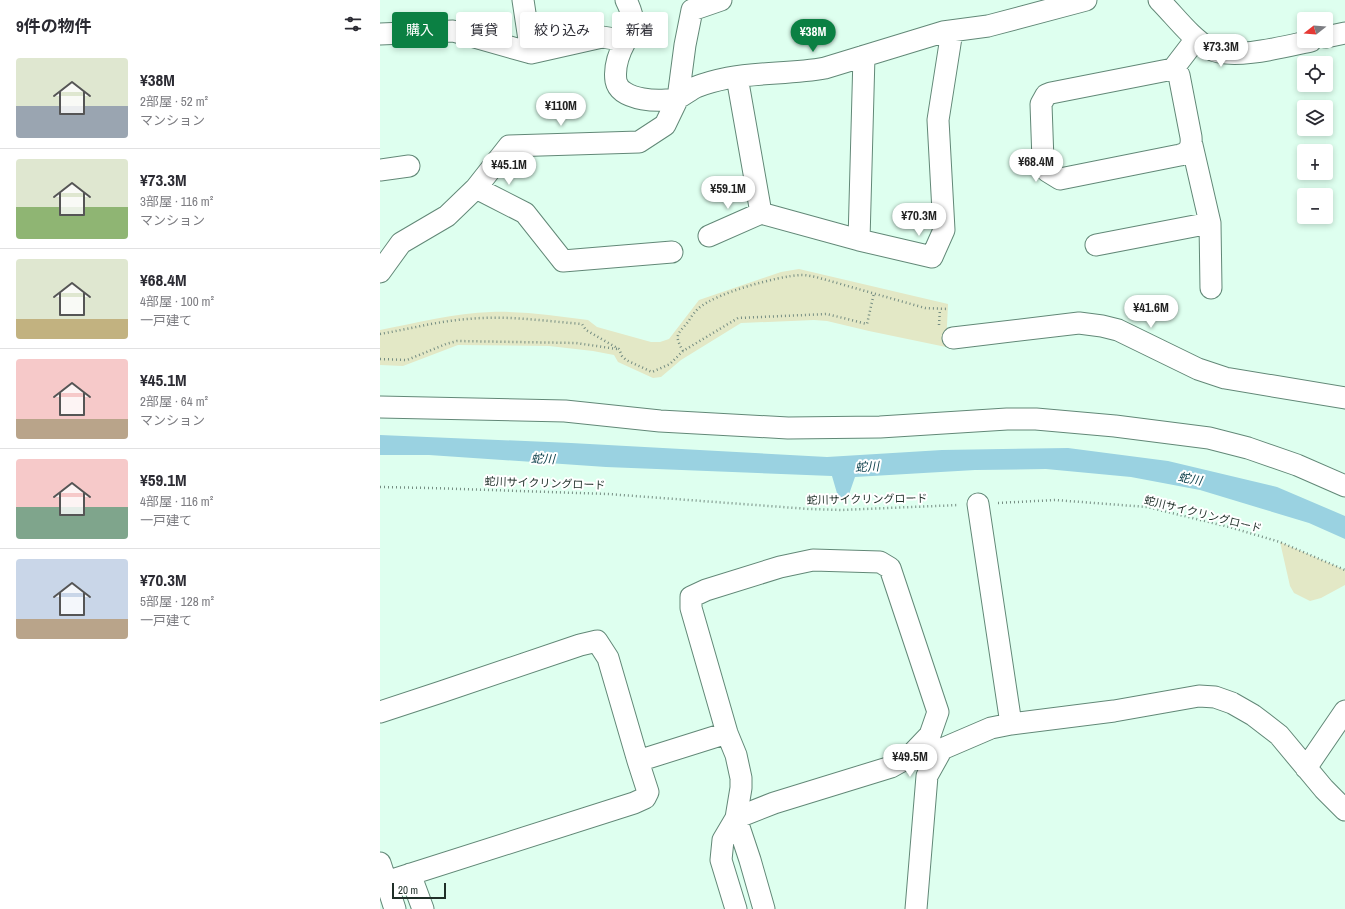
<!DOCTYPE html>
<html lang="ja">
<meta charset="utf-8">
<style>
:root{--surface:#fff;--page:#f7f7f7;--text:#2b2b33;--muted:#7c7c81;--line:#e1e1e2;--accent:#0b8043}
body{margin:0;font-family:"Archivo Narrow","Noto Sans JP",sans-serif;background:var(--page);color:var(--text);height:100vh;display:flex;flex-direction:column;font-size:15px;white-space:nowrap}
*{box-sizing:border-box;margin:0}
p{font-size:13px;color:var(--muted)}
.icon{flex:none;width:22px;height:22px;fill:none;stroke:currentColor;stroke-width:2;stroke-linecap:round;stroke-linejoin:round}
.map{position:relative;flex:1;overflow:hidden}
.drawer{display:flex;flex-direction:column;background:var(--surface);width:380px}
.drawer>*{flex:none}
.guide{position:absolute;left:12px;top:12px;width:380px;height:36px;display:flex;gap:8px}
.needle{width:26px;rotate:253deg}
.fabs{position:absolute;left:917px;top:12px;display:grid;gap:8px}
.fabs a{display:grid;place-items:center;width:36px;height:36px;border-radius:4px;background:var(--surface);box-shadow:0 2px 6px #0003;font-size:20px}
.scale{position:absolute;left:12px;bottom:10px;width:54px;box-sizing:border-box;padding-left:4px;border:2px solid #1f2f28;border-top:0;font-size:11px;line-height:14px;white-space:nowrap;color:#1f2f28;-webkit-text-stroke:3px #fff;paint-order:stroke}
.price{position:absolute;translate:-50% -34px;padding:0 9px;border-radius:14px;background:#fff;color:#222;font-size:13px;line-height:26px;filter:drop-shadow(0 1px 2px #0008)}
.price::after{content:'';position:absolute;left:50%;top:24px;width:12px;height:9px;margin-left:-6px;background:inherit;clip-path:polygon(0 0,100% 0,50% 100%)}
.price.on{background:var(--accent);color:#fff}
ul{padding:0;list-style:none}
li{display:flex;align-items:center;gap:12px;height:100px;padding:0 16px}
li+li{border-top:1px solid var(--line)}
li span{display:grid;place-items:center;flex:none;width:112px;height:80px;border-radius:4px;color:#555}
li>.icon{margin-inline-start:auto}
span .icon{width:48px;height:48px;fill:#fffc;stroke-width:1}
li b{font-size:17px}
h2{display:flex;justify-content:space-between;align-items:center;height:48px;padding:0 16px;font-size:17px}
.chip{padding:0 14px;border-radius:4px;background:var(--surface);box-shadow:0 2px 6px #0003;font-size:14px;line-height:36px}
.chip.on{background:var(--accent);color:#fff}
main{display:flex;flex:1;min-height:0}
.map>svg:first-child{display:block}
.green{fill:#e3e8c6}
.water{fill:#9ad2e1}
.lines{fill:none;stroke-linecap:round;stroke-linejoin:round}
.minor-casing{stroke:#628877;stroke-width:23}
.path{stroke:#758d82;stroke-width:2.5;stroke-dasharray:1 3;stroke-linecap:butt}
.minor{stroke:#fff;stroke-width:21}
.labels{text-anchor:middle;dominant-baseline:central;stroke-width:4;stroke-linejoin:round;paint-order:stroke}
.street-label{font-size:11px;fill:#1f2f28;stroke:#fff}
.water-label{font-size:12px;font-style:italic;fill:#0e414c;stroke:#fff}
</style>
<main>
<section class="drawer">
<h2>9件の物件<svg class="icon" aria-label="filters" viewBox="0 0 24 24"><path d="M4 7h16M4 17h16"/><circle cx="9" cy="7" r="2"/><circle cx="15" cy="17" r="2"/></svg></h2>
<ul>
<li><span style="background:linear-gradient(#dfe7d0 60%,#9aa5b1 0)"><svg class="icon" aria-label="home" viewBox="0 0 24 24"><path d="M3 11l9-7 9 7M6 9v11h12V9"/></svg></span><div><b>¥38M</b><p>2部屋 · 52 m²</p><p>マンション</p></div></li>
<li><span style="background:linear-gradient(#dfe7d0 60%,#8fb573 0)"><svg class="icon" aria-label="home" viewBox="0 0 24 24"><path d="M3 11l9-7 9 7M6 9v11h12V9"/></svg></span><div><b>¥73.3M</b><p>3部屋 · 116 m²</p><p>マンション</p></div></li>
<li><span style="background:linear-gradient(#dfe7d0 75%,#c2b280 0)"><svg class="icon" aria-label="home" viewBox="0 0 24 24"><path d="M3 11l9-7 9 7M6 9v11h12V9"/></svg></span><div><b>¥68.4M</b><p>4部屋 · 100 m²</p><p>一戸建て</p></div></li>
<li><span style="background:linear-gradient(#f6c9c9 75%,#b9a48a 0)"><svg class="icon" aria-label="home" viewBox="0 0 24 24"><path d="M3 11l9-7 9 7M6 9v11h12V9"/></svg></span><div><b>¥45.1M</b><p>2部屋 · 64 m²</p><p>マンション</p></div></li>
<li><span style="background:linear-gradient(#f6c9c9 60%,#7fa58c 0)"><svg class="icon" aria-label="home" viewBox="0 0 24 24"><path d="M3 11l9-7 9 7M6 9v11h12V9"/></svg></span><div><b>¥59.1M</b><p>4部屋 · 116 m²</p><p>一戸建て</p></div></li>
<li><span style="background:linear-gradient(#c9d6e8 75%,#b9a48a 0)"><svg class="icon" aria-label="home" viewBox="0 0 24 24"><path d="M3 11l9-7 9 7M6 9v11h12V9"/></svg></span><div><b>¥70.3M</b><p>5部屋 · 128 m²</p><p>一戸建て</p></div></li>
</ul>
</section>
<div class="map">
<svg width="965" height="909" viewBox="0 0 965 909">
<rect width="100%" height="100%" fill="#deffef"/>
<path class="green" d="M419,269L568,304L566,347L489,331L447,321L434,320L361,323L301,360L281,377L273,378L238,362L234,355L213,351L169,346L78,345L23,366L0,365V330C35,323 76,313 111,312C144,311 176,316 208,320L217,327L271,342H280L289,339L319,300L401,272Z
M900,542L965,570V585L941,598L930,601L914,593L910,586Z"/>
<path class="water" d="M0,435L191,443L447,457L562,450L688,448L788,461L897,487L965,516V539L929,523L820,490L751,477L666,469L595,470L475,477L467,500H459L452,476L226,467L49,455H0Z"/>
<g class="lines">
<defs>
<path id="minor" d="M143,0L151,53
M246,0C250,8 255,20 252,29C250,34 247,38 245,42C239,53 234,68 236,81C240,101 282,103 298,98C304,95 310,90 316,87C326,83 338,80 348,78C380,72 413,74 445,68L563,32L608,26L706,0
M779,0C795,16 810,37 830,49C851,61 907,46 931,41
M0,34L73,31L151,53L222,37L235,39L244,44
M946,37L965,33
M484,56L479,240L552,257L564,230L558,120L572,31
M793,69L799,75L811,137C812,147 809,152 800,155L680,179L667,171L663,161L661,104L666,95L671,93L793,69L816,39
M357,77L381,213L479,240
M812,145L830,223L831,288
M0,170L29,166
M96,188L129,146L259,142L285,125L298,98L305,45L312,10L341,0
M329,236L381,213
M716,245L830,223
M0,272L21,243L67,216L96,188L145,213L183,261L292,252
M573,338L699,323L722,326L738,330L818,369L845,378L965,398
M0,407L185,411L280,421L408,428L500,427L627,419H656L735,426L829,438L868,448L917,465L965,486
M598,504L631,724
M0,712L61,692L200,645L217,641L228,658L258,761L268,792L265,798L254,803L6,882
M258,761L347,733
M926,768L965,711
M0,863L15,909
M30,874L43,909
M356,909L341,860L343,840L356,818L361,788V778L356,755L347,733L311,608V597L326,590L400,567L433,560L500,562L510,568L558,712L550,735L529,757L511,767L394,803L356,818L370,860L384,909
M536,909L547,776L562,749L611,728L631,724L734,711L819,696L835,697L852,703L873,715L899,735L944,789L965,810"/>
</defs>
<use href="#minor" class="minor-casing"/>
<path class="path" d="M559,325L560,309
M0,334C29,329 59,321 88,319C126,315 164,321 202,324L206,330L239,349L242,356L246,360L272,372L290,364L303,351L358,318L447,314L487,324L494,293
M303,351C294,335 297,335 308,322C311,317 315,311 319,308C336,293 398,276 421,275C426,275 431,276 436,277L545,308L568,309
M0,359L27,360L66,344L77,341L196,343L237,349
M0,487L51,488L228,494L429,509L461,510L579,505
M618,503L675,500L767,507L849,527L900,542L965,570"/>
<use href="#minor" class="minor"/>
</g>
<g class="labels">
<g class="street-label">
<text transform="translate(165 483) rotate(2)">蛇川サイクリングロード</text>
<text transform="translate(487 499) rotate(-1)">蛇川サイクリングロード</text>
<text transform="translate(823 514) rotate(14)">蛇川サイクリングロード</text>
</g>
<g class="water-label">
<text transform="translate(163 459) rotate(2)">蛇川</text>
<text transform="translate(487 467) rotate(-3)">蛇川</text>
<text transform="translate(810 479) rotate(10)">蛇川</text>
</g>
</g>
</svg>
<div class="fabs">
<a><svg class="needle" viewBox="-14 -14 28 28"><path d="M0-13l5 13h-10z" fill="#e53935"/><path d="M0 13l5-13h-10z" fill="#7c7c81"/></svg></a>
<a><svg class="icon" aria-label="locate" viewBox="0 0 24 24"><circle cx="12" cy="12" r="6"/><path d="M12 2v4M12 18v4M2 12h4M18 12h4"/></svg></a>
<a><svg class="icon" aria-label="layers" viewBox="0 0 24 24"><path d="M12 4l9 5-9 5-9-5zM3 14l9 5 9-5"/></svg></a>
<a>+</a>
<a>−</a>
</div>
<div class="scale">20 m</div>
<b class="price on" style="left:433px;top:53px">¥38M</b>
<b class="price" style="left:841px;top:68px">¥73.3M</b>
<b class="price" style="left:181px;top:127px">¥110M</b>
<b class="price" style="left:656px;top:183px">¥68.4M</b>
<b class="price" style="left:129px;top:186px">¥45.1M</b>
<b class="price" style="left:348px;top:210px">¥59.1M</b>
<b class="price" style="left:539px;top:237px">¥70.3M</b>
<b class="price" style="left:771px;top:329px">¥41.6M</b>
<b class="price" style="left:530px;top:778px">¥49.5M</b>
<div class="guide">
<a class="chip on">購入</a>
<a class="chip">賃貸</a>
<a class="chip">絞り込み</a>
<a class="chip">新着</a>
</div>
</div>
</main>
